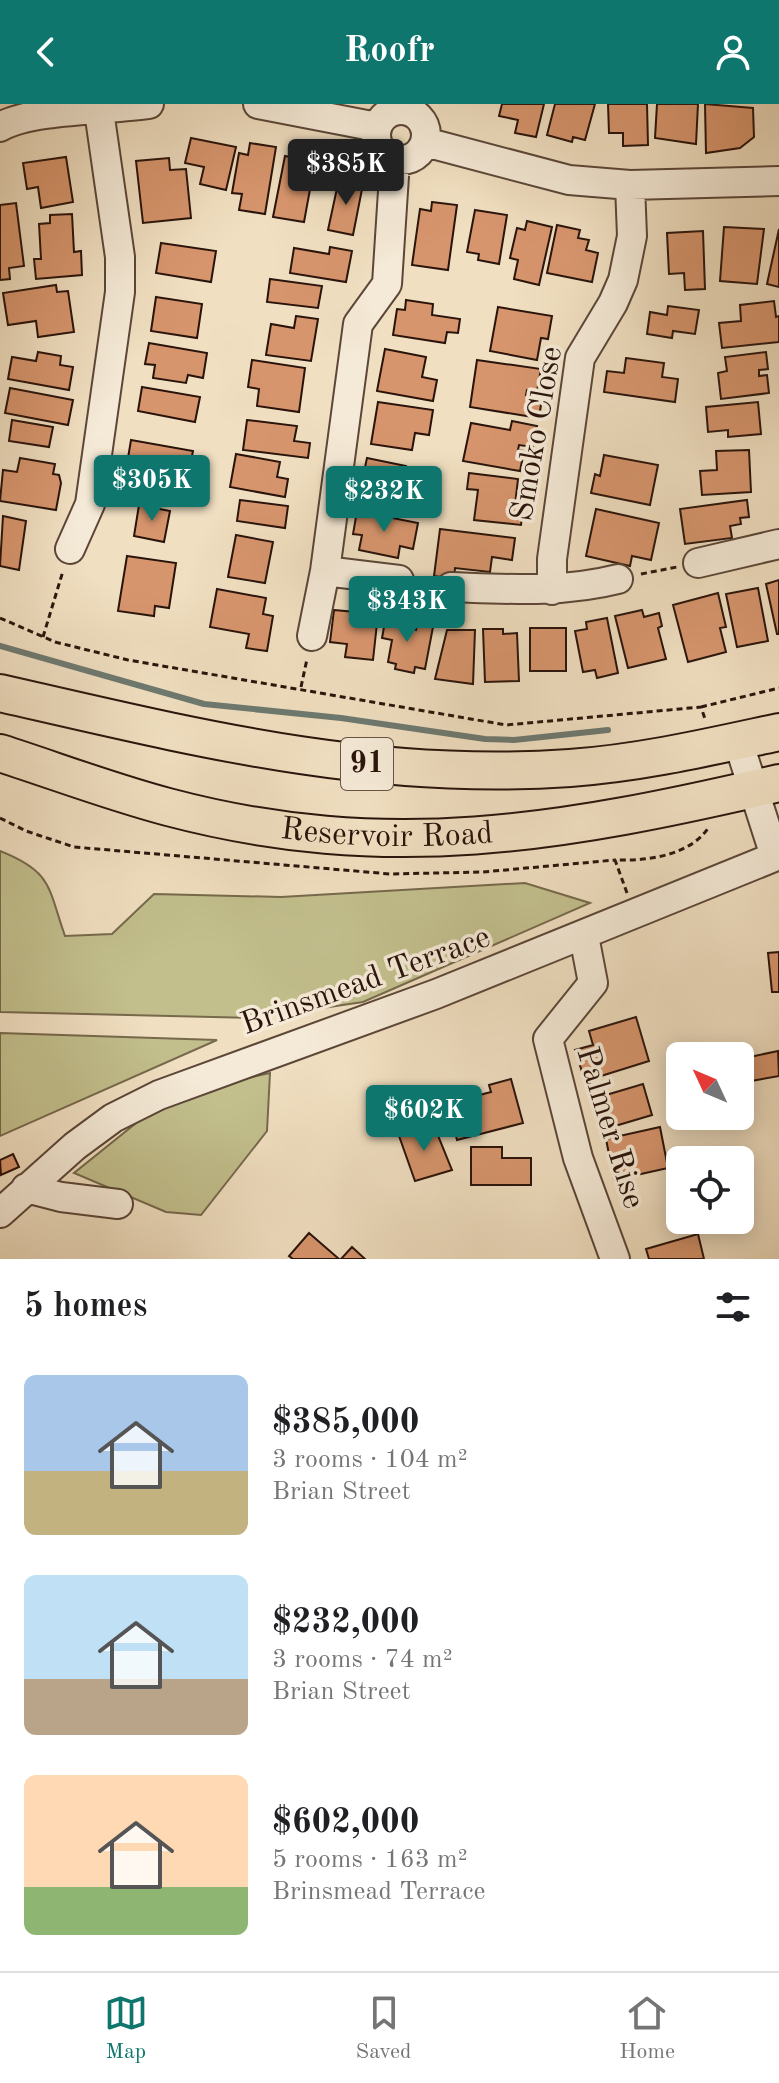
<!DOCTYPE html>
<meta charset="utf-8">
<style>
:root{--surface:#fff;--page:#f2f2f2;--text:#202124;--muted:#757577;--line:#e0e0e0;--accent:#0f766e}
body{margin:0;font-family:"Old Standard TT",serif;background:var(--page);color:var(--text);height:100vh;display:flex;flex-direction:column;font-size:30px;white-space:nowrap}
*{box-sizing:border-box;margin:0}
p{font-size:26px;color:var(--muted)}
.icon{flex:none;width:44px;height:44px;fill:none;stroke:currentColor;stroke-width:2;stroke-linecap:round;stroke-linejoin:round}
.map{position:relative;height:1155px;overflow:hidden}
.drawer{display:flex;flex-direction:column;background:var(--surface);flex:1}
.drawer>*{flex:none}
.needle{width:52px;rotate:314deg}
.controls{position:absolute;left:666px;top:938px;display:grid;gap:16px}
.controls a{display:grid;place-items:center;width:88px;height:88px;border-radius:12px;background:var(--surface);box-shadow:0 4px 20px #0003;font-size:40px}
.price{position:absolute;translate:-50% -68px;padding:0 18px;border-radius:8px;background:var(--accent);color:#fff;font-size:26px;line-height:52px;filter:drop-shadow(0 2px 4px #0008)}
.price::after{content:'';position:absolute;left:50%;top:48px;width:24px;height:18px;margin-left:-12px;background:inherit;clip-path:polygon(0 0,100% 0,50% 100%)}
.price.current{background:#222;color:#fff}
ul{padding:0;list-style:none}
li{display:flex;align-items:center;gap:24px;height:200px;padding:0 24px}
li span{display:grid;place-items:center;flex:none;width:224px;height:160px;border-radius:12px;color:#555}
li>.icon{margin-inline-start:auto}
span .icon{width:96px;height:96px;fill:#fffc;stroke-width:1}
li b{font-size:34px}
h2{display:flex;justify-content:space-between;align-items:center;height:96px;padding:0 24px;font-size:34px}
header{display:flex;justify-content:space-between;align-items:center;height:104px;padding:0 24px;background:var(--accent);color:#fff;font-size:36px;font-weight:800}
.tab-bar{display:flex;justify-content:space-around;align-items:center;height:112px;border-top:2px solid var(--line);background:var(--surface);font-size:22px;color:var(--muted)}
.tab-bar a{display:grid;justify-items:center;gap:4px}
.tab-bar .current{color:var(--accent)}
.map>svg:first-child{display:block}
.green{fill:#c2bf8d;stroke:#76694c;stroke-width:2}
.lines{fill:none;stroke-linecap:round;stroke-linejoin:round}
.stream{stroke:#6d7970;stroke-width:6}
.building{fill:#d7956d;stroke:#29130b;stroke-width:2}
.minor-casing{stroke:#5b4638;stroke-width:32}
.major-casing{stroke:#29130b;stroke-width:40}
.path{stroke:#29130b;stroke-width:3;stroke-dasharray:6 4;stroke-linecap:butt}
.minor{stroke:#f5ead7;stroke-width:28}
.major{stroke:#f0dfc1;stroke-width:36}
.labels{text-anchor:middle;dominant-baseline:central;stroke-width:7;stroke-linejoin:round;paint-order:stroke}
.shield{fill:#f5ead7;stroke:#665448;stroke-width:2}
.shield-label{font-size:30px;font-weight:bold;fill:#29130b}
.street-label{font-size:32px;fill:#29130b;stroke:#f5ead7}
</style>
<header><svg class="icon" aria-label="back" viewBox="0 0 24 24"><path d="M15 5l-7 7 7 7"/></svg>Roofr<svg class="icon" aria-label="person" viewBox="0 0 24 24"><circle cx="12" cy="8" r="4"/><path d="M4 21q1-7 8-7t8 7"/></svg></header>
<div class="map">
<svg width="779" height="1155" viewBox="0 0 779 1155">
<rect width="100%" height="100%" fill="#f0dfc1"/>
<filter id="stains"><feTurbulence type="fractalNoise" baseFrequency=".0025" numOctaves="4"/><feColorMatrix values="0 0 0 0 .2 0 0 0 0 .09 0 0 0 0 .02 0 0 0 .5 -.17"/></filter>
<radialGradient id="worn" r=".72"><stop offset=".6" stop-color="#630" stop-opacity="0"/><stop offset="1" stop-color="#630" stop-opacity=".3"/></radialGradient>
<path class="green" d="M0,747C53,768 48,784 65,832L112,830L154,790L281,793L525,779L590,799L363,898L255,914L0,908Z
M0,929L217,936L0,1032Z
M270,969L267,1027L201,1111L166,1108L74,1069L171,991Z"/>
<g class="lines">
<path class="stream" d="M0,542L204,600L341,614L485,635L514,636L608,626"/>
</g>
<path class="building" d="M502,0H544L536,33L515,29L518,16L499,12Z
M555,0H595L585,36L573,33L572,38L547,31Z
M608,0H647L648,41L623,42V29H609Z
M657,0H698L696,40L655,34Z
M705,0L753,4L754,33L740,44L706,49Z
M191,34L236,43L226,86L200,80L204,63L185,59Z
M250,39L276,43L265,110L239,106L242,90L232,89L239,49L248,51Z
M285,52L315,58L304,118L273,113Z
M66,53L73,98L41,104L38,83L27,85L23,59Z
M169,54L170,66L186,65L191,114L143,119L136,57Z
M339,75L363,80L353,131L328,126Z
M432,98L457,101L448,166L412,161L420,105L431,107Z
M16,99L24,162L9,164L10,175L0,176V101Z
M475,106L507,111L499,160L478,156L479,150L467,148Z
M72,110L74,148L81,147L82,171L36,175L34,155H41L39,120L50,119V111Z
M527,117L552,123L539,181L514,175L518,156L510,154L517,124L525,126Z
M557,121L580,126L578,134L589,136L586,146L598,149L592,178L547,169Z
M724,123L764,125L757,180L720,177Z
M779,125V183L767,180Z
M703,127L705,185L685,186L684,169L669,170L667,129Z
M161,139L216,147L211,178L156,169Z
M330,143L352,147L346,178L290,169L294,144L329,150Z
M270,175L322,182L318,204L267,198Z
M56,181L57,188L68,187L74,228L38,233L36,217L8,221L3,189Z
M156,193L202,200L197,234L151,227Z
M406,196L433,200L432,211L460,215L458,229L447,228L445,239L393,231L397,205L405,206Z
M774,197L776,213L779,212V238L722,244L719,219L741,217L740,201Z
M668,202L699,206L695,230L673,227L672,234L647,230L650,208L667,211Z
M498,203L552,212L548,235L541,234L537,256L490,247Z
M296,212L318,215L311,257L266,251L271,220L294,224Z
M149,239L207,249L203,274L188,271L186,279L153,274L155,261L145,260Z
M385,245L426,253L422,273L437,276L433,297L377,287Z
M38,248L61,252L60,261L73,263L69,286L8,275L12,253L36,257Z
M766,248L768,265L759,266V272L767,271L769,289L721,295L718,269L727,267L725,253Z
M626,254L664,259L662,273L678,275L675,298L604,288L607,267L624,269Z
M252,256L305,264L299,308L257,302L259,285L248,283Z
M477,256L541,265L537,287L527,286L526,291L542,294L539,314L470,303Z
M142,283L200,293L195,318L138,307Z
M10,284L73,296L68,321L5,309Z
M378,298L433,306L429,331L415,329L412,346L371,340Z
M758,298L761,330L728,333V326L708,328L706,303Z
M12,316L53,323L49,343L9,337Z
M247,316L297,322L294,337L310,339L308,354L243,346Z
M512,317L537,322L533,343L519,341L518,346L524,347L520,367L463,357L471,319L510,326Z
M131,336L193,347L188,371L127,360Z
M749,346L751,388L702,391L700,367L717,366L716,347Z
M236,350L280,358L277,373L288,375L285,393L230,383Z
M604,351L658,361L650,401L591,389L595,370L600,372Z
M20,354L55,360L53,370L59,371L61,379L56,406L0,397L3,366L17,368Z
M367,354L406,362L400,390L388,388L385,401L358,396Z
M421,365L438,368L435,383L418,380Z
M469,369L518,375L515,401L523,402L521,421L474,416L478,386L467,385Z
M132,370L176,377L174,391L169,390L168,396L148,393V397L128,395Z
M240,396L288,402L285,424L237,417Z
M747,396L749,413L740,414L741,420L730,422L732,434L685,440L680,405Z
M139,401L170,407L164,438L134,432Z
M596,405L659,419L651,456L632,452L630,462L586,452Z
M357,407L418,419L413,445L400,442L398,454L359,446L362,431L353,430Z
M3,412L26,417L19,466L0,462Z
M440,425L515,434L512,456L492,453L490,468L455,464L454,475L434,472Z
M236,431L273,438L265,479L228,473Z
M127,452L176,459L169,504L155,502L154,512L118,507Z
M779,476V530H777L766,480Z
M758,484L768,537L737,543L726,490Z
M217,485L266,494L263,510L273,512L267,547L246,544L249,530L210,523Z
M718,489L726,523L720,524L726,548L688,558L673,501Z
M334,506L378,510L373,556L345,553L347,540L330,538Z
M642,506L644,513L659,509L662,522L658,524L666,555L628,564L615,512Z
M386,512L409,516L408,524L416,526L417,520L433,523L425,565L415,563L414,569L395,565L396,560L388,558L392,536L382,534Z
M607,514L618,569L597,574L595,566L583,568L575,527L587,525L586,518Z
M530,524H566V567H530Z
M483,525H503V530L517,529L519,577L485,578Z
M447,526H475L473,580L435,575Z
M779,848V888H772L768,849Z
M636,913L649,957L585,977L575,946L593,941L589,927Z
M778,947L779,972L745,978L740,955Z
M511,975L523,1019L457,1036L451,1013L471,1007L468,994L491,988L489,981Z
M643,980L652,1011L605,1025L596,994Z
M417,1020L421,1030L435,1024L452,1066L415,1077L398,1029Z
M660,1023L668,1064L614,1076L606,1035Z
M471,1043H502V1054H531V1081H471Z
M13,1050L19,1063L1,1071L0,1056Z
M309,1129L339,1155H293L289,1152Z
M698,1130L704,1155H649L646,1145Z
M352,1143L365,1155H341Z"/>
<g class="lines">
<defs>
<path id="minor" d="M258,0L377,23
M376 31a25 25 0 1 1 50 0a25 25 0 1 1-50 0Z
M0,23C31,5 109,6 149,0
M425,38L569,76L630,81L779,77
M70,445L90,400L120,188V153L99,7
M698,459L779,440
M325,467L399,476
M451,483C508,485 563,489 618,475
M552,486V455L580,254L613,199L623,176L632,132L630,81
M312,532L325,467L358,220L387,180L395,56
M738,637L775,752
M584,832L593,879L548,935L578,1054L615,1155
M26,1084L61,1093L118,1100
M0,1109L75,1042L113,1014L159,991L436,890L779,751"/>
<g id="major">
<path d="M0,589C193,633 369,678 570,664C641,659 709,643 779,628"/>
<path id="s1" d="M0,649C56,667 111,688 168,703C387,761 564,729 779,679"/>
</g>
</defs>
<use href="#minor" class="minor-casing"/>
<use href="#major" class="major-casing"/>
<path class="path" d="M641,470L677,463
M0,514L55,538L128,556L506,621L701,603L705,615
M43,533L63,467
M301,583L307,555
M701,603L779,584
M0,714L26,727L74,743L390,770L483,768L615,756
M627,789L615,756C647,757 690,752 709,723"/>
<use href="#minor" class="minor"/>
<use href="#major" class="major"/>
</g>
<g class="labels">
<rect class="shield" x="341" y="634" width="52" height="52" rx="6"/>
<g class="shield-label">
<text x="367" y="660">91</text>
</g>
<g class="street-label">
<text transform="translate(538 330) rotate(-80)">Smoko Close</text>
<text stroke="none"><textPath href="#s1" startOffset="398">Reservoir Road</textPath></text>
<text transform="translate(366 878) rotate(-20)">Brinsmead Terrace</text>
<text transform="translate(609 1024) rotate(73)">Palmer Rise</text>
</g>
</g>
<rect width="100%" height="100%" filter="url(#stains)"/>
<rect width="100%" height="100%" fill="url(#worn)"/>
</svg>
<div class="controls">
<a><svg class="needle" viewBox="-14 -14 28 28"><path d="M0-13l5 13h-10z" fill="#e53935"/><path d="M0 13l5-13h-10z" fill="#757577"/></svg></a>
<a><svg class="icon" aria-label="locate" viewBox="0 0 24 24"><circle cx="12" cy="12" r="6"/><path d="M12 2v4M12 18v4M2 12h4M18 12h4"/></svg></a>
</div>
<b class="price current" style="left:346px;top:103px">$385K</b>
<b class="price" style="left:152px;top:419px">$305K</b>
<b class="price" style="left:384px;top:430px">$232K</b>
<b class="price" style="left:407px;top:540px">$343K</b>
<b class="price" style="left:424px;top:1049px">$602K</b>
</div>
<section class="drawer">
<h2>5 homes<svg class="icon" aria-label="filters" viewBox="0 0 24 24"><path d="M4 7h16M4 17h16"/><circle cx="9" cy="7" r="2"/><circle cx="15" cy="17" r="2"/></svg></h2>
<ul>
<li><span style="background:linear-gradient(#a9c7e8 60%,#c2b280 0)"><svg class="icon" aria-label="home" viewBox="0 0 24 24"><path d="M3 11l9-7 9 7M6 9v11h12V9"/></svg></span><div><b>$385,000</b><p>3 rooms · 104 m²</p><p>Brian Street</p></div></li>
<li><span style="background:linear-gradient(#bfe0f5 65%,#b9a48a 0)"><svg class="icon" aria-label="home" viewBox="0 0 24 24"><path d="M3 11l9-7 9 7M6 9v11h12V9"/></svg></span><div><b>$232,000</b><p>3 rooms · 74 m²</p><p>Brian Street</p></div></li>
<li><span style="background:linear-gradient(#ffd9b3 70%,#8fb573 0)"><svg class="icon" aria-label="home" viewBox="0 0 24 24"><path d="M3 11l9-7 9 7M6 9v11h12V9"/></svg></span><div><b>$602,000</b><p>5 rooms · 163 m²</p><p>Brinsmead Terrace</p></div></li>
</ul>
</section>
<nav class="tab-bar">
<a class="current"><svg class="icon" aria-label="map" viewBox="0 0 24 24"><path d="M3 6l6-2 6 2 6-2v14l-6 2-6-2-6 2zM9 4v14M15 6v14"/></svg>Map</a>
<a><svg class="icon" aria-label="saved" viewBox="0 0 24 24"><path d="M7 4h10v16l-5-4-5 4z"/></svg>Saved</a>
<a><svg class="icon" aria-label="home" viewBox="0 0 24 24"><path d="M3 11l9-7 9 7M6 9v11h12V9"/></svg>Home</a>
</nav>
